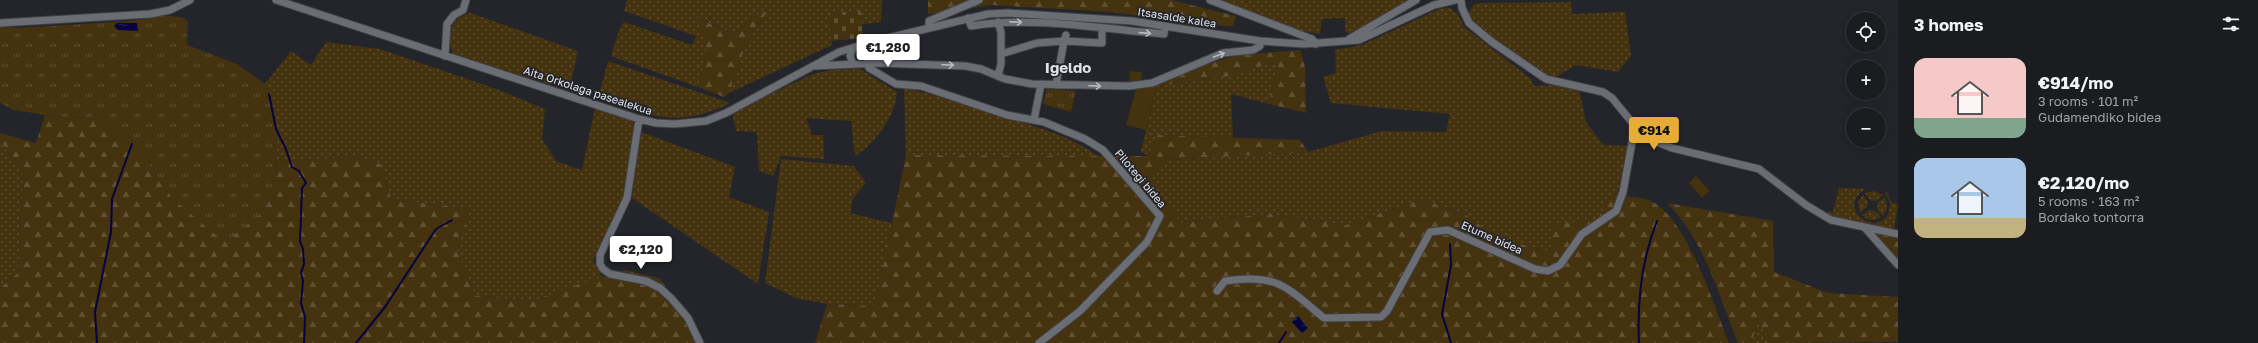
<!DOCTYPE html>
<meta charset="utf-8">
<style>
:root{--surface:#1a1c20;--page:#27292d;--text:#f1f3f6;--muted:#9fa1a5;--line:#383a3e;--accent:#e7ac36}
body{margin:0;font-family:"Golos Text",sans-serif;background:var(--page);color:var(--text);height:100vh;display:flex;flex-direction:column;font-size:15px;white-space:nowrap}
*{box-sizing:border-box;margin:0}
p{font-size:13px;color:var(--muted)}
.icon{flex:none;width:22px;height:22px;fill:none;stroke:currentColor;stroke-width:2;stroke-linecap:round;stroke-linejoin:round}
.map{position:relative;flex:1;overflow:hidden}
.panel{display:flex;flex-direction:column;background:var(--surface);width:360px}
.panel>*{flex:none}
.controls{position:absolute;left:1846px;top:12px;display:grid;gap:8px}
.controls a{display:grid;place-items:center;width:40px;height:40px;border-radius:50%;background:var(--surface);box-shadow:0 4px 16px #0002,0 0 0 1px var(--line);font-size:20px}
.price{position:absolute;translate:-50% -34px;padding:0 9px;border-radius:4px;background:#fff;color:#222;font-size:13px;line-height:26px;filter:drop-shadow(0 1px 2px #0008)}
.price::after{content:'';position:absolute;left:50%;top:24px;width:12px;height:9px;margin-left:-6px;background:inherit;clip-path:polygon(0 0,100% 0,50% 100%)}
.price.current{background:var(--accent);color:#111}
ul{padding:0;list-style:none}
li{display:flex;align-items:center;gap:12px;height:100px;padding:0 16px}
li span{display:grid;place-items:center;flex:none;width:112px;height:80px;border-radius:12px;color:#555}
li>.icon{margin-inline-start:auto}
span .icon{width:48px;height:48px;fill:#fffc;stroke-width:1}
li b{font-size:17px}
h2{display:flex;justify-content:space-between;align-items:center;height:48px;padding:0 16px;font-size:17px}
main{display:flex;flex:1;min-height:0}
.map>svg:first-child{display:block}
.grass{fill:url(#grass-dots)}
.forest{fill:url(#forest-firs)}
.cemetery{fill:url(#cemetery-stones)}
.park{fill:url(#park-tufts)}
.pitch{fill:#45320f}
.water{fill:url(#water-ripples)}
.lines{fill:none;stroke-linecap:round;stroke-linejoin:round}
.stream{stroke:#070341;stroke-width:2}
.minor-casing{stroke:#404146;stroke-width:9}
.minor{stroke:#6b6d75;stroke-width:7}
.oneway{stroke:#b8b9be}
.labels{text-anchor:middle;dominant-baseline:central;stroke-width:3.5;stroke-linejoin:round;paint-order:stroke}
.street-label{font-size:11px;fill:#e1e2e6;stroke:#23252b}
.district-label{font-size:15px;font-weight:bold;fill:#e1e2e6;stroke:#23252b}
</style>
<main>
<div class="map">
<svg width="1898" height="343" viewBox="0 0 1898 343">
<defs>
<pattern id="grass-dots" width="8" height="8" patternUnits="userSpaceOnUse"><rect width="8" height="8" fill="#45320f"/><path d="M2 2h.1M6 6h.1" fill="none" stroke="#604f32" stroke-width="1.8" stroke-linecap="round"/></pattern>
<pattern id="forest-firs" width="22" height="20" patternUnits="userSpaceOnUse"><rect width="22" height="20" fill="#45320f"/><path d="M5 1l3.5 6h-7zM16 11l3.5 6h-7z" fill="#604f32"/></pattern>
<pattern id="cemetery-stones" width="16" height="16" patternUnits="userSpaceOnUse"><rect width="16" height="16" fill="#45320f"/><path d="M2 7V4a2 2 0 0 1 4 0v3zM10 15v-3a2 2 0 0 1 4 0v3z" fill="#604f32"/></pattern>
<pattern id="park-tufts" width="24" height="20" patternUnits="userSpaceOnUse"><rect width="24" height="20" fill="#45320f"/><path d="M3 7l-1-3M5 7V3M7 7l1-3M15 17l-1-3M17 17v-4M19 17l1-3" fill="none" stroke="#604f32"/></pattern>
<pattern id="water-ripples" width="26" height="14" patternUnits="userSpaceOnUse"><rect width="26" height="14" fill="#070341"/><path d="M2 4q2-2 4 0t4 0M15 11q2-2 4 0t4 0" fill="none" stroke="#2b275c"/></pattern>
</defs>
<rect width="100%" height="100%" fill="#23252b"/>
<path class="grass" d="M627,0H882L881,22L862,24L861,12L828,13L832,45L729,93L746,45L772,3L734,34L698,18L707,52L698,87L611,56L620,27L624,22L692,45L696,36L624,11Z
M1219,0H1410L1353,34L1345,32V18L1322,19L1320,34L1296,30Z
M1571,2L1572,14L1625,12L1631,56L1618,72L1576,65L1554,78L1546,76L1471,22L1468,13L1474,4L1481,3Z
M1450,8L1458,14L1464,27L1530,78L1534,86L1555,85L1579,89L1586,122L1603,145L1628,146L1617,196L1611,195L1598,219L1551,252L1497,238L1466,215L1421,199L1346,225L1271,214L1181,222L1147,180L1166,160L1308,152L1382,131L1446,132L1450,114L1331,103L1323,77L1336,73L1335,50L1362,45L1439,9Z
M470,13L578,51L569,90L454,55C444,37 450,18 470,13Z
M326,42L380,49L499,90L545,109L542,139L556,161L582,170L595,108L633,121L634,137L624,196L593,260L602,277L529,302L476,296L457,252L469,209L391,199L382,165L360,157L277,161L276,128L265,84L291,51L311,65Z
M608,61L730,103C679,129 648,116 598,98Z
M1278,61L1269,104L1231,94L1233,138L1157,135L1148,156L1141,151L1157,86L1229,76Z
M860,69L897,92C896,115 875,144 855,156L851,121L806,118L812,135H823L824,159L781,156L773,176L759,171L757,132L736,131L732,112L813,74L831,70Z
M904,88C937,95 967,105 999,115C1033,126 1069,135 1098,156L906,155Z
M641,132L735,167L729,197L769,212L758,284L632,198Z
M0,139L23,176L18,273L0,288Z
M781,159L854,166L866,183L853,198L850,213L892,223L875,306L827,304L796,298L765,283Z
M1839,188L1865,189C1830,213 1891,244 1890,202L1884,192L1888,193L1891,203L1898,204L1894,229L1852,222L1827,214L1829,211L1833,212Z
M1874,191L1883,195L1876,201L1870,200L1865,193Z
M1863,195L1868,202L1867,207L1860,213L1858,202Z
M1885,197L1887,208L1883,216L1877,209L1878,203Z
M1869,210L1875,211L1881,217C1874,221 1868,221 1862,215Z
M1758,323L1772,343H1751Z"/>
<path class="forest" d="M928,0H1171L1236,16L1233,27L1110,12L992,5L928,14Z
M773,2L746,45L729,93L724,97L698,87L707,52L697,18L734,34Z
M1300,50L1305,67L1306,113L1269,104L1278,61L1229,76L1157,86L1189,69L1238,55Z
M45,115L66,118L93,117L123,138L150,164L172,198L266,211L277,161L360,157L382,165L391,199L470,209L457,252L476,296L529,302L591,280L626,270L661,279L697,343H0V288L18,273L23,176L0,139V133L36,143Z
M1157,135L1300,140L1308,152L1166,160L1147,180L1181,222L1271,214L1346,225L1421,199L1466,215L1497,238L1551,252V225L1598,219L1611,195C1621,196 1645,197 1653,202C1689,223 1713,304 1729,343H815L827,304L875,306L906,155L1148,156Z
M1667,203L1773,221L1774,272L1828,293L1898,297V342L1772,343L1758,323L1751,343H1738C1719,296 1704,239 1667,203Z
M1873,232L1898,237V259Z"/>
<path class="cemetery" d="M861,11L863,38L831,41L828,13Z"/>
<path class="park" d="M163,15L184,18L188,22L187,45L237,64L265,84L276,128L277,161L266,211L224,242L172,198L150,164L123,138L93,117L66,118L14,110L0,103V26L17,28L131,21Z
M1130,71L1142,72L1141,82H1129Z
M1047,89L1076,91L1071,112L1043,104Z"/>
<path class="pitch" d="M1157,86L1146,130L1126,125L1136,89Z
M1696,176L1710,191L1702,198L1689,183Z"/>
<path class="water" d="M117,23H137L138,31L118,30L114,26Z
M1298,316L1308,328L1302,333L1292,322Z"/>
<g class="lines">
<path class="stream" d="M269,94L276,129L285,147L292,167L299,171L306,183L302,188L300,241L303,249L304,264L301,273L303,281L301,303L305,317L304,343
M1450,244L1451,265L1442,314L1451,343
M97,343L95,312L111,232L112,199L132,144
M356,343L385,307L436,229L452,220
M1279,343L1286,332
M1639,343C1637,300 1641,261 1657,221"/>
<defs>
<path id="minor" d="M276,0L639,119L656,123L675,124L706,121L726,113L839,52L871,42L988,14L1008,13L1132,21L1260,41L1304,44L1359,40L1434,5L1455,0
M1210,0L1312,39L1316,44
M1461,0L1462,8L1469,23L1492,42L1546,79L1603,92L1612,98L1635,126L1657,142L1672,148L1759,169L1806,205L1831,220L1898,234
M968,18L971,26C1035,16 1100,29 1164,34L1165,26
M998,22L1001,32V54
M0,23L150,14L170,10L190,0
M929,28V21L979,0
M1066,35L1064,41L1102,43V29
M1349,39L1416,0
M853,48L850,56L853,64
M445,56L447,24L454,15L463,10L466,0
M867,63L869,68L896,84L921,86L1007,115L1044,122L1085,139L1103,150L1160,216L1147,242L1080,311L1039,343
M814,66L878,63L965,66L981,69L1005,79L1032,84L1129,86L1152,83L1223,53L1253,50L1260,46V41
M998,76L1001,64V54L1037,43L1064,41L1056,85
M639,119L627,198L600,255V264L603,269L610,274L646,281L660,288L671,298L688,318L700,343
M1034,120L1041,84
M1865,228L1898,265
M1217,291L1225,281C1278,273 1286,287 1324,318L1381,317L1387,311L1430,232L1448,230L1535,269L1548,271L1560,265L1582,234L1616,211L1623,192L1635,126"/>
</defs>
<use href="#minor" class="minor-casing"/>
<use href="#minor" class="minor"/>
</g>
<defs><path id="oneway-shaft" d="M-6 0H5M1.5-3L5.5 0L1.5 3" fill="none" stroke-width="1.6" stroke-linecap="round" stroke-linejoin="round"/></defs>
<g class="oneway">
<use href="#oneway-shaft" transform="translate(1016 22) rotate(1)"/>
<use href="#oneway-shaft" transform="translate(1145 33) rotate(4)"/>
<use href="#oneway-shaft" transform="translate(1219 55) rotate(-20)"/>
<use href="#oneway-shaft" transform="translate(948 65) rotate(2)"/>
<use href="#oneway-shaft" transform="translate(1095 86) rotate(2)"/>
</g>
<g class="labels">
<g class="street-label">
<text transform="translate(1177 17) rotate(9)">Itsasalde kalea</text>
<text transform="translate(588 90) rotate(18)">Aita Orkolaga pasealekua</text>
<text transform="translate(1141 178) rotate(50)">Pilotegi bidea</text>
<text transform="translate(1492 237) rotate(24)">Etume bidea</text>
</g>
<g class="district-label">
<text x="1068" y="67">Igeldo</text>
</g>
</g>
</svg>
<div class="controls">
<a><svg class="icon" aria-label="locate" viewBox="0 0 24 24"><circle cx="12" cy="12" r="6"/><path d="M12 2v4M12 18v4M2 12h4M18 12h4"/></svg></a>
<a>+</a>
<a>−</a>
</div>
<b class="price" style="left:888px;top:68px">€1,280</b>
<b class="price current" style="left:1654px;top:151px">€914</b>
<b class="price" style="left:641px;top:270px">€2,120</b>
</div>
<section class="panel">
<h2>3 homes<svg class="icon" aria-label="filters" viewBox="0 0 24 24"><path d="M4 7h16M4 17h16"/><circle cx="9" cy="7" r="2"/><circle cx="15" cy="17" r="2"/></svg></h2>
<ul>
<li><span style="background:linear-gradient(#f6c9c9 75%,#7fa58c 0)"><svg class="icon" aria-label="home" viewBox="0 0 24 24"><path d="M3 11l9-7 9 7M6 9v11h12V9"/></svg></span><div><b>€914/mo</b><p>3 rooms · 101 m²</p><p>Gudamendiko bidea</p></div></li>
<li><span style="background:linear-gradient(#a9c7e8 75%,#c2b280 0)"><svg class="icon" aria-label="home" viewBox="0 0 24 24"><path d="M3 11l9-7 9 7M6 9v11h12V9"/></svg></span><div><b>€2,120/mo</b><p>5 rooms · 163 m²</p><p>Bordako tontorra</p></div></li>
</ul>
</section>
</main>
